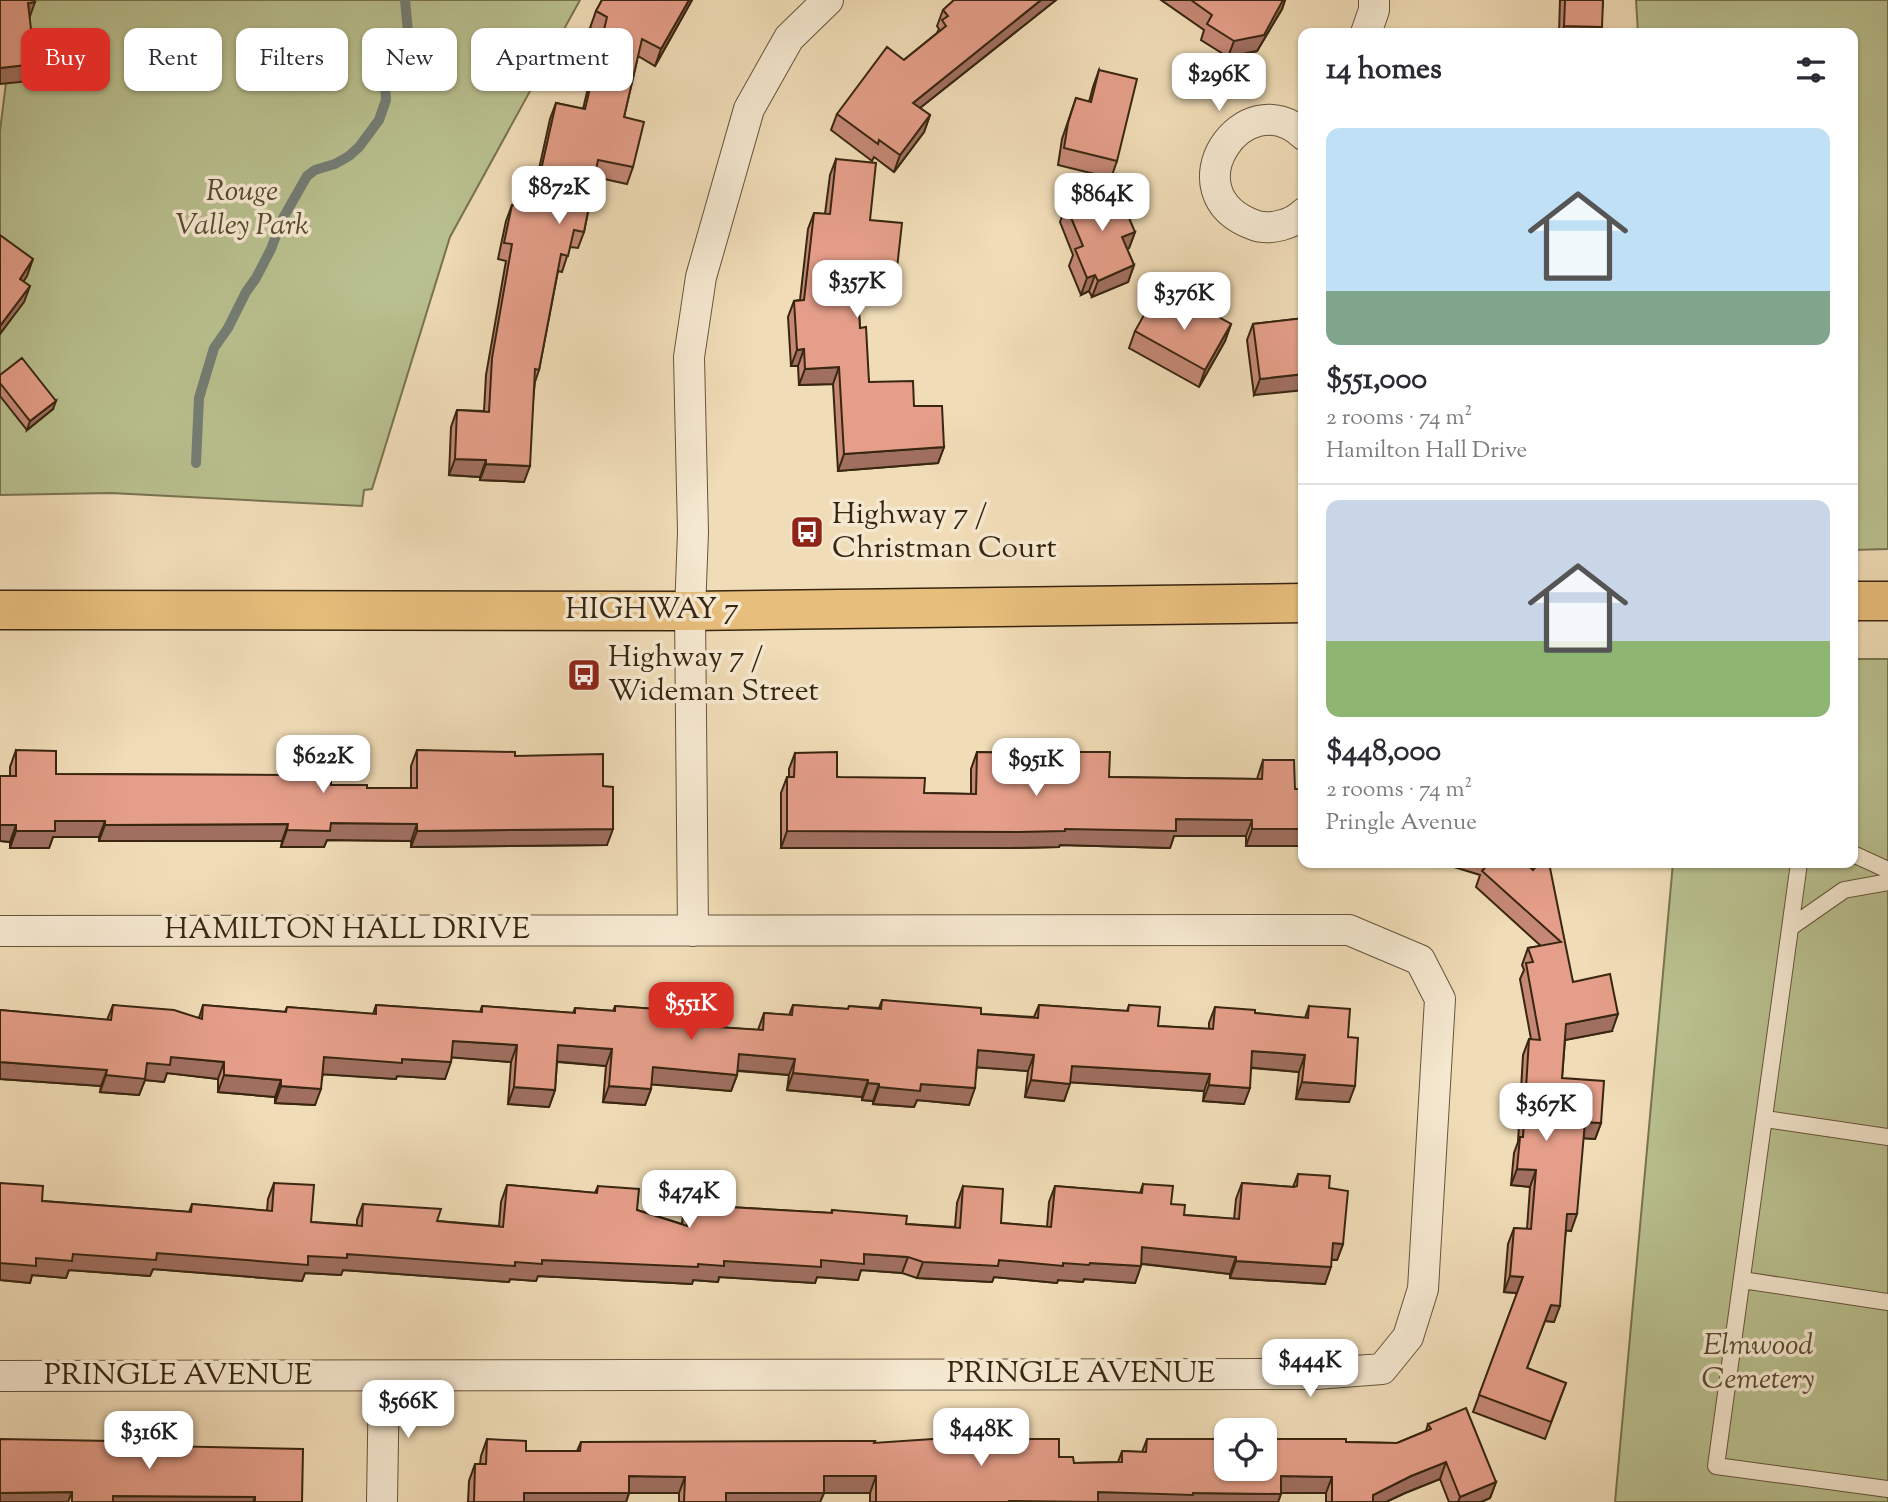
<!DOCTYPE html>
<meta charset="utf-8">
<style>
:root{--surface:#fff;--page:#f2f2f3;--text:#2b2b33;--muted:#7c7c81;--line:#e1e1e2;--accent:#d93025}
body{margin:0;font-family:"Sorts Mill Goudy",serif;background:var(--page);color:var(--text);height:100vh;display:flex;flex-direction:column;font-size:26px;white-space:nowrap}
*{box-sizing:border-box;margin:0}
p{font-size:23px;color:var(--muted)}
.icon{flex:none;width:38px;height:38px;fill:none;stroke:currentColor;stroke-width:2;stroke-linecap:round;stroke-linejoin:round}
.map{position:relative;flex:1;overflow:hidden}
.sheet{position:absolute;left:1298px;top:28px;width:560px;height:840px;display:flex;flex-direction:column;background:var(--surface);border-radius:14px;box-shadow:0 2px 5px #0004}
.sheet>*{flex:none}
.top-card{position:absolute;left:21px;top:28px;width:665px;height:63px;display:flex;gap:14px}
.fabs{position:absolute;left:1214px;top:1418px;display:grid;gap:14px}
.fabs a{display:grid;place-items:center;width:63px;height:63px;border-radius:14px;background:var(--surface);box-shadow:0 2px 5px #0004;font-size:35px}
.price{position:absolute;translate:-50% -60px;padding:0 16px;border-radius:14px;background:#fff;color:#222;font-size:23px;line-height:46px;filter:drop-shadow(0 2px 4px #0008)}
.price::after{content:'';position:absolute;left:50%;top:42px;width:21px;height:16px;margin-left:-10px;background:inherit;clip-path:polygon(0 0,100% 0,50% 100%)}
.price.current{background:var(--accent);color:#fff}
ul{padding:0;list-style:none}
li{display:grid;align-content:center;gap:14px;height:371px;padding:0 28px}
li+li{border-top:2px solid var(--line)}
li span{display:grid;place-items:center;height:217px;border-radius:14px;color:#555}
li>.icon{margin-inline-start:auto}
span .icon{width:126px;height:126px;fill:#fffc;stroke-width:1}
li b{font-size:30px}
h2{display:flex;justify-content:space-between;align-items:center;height:84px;padding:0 28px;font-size:30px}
.chip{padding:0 24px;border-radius:14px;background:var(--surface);box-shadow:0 2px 5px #0004;font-size:24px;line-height:63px}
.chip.current{background:var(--accent);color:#fff}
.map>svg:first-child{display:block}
.green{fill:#b9c08f;stroke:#787350;stroke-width:2}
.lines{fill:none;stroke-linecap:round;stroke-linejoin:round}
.stream{stroke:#757e75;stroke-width:10}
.lane-casing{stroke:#66543a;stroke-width:18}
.street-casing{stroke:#66543a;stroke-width:32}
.primary-casing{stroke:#382610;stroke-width:41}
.lane{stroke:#f5e8d0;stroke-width:16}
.street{stroke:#f5e8d0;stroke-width:30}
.primary{stroke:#e8be7c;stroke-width:38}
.wall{fill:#c58876;stroke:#382610;stroke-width:2}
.shaded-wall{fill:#a06f60;stroke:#382610;stroke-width:2}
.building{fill:#e59e89;stroke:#382610;stroke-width:2}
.labels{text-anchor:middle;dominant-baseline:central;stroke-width:7;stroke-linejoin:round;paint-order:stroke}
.park-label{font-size:30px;font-style:italic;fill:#584c30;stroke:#f5e8d0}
.poi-label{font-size:30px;fill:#382610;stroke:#f5e8d0;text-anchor:start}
.street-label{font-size:30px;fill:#382610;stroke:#f5e8d0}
</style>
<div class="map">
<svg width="1888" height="1502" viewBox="0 0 1888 1502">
<rect width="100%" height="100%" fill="#f0dcb7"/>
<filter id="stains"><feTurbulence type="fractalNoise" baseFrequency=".00286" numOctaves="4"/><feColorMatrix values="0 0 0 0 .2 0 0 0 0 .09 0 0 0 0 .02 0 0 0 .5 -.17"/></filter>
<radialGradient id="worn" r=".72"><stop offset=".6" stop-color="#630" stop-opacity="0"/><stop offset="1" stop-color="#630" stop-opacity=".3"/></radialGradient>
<path class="green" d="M9,0H580L450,237L372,489L364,490L362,506L111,493L0,495V131L12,34Z
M1636,0H1888V549L1853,550V33H1638Z
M1853,659H1888V1502H1615L1673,863H1853Z"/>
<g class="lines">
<path class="stream" d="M196,463L199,398L214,348L228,328L246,292L256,278L271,249L282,220L307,176L315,170L335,164L349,156L359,147L379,120L386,100L385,84L388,67L405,40L408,32L405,0"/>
<defs>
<path id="lane" d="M1853,854L1888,870
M1799,863L1716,1466L1888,1489
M1791,927L1844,890L1888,882
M1765,1119L1888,1137
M1742,1280L1888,1302"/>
<path id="street" d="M1366,33L1374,10V0
M1304,135C1244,79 1167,193 1254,225C1270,231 1293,224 1304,213
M0,931L1349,930L1420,960L1440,999L1423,1289L1408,1337L1382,1369L1316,1374L0,1376
M693,931L690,611L693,532L689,357L701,277L749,109L789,38L828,0
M382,1502L384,1377"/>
<path id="primary" d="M1853,601H1888
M0,610L690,611L1304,603"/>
</defs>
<use href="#lane" class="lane-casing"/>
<use href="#street" class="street-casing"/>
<use href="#primary" class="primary-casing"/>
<use href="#lane" class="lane"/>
<use href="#street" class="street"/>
<use href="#primary" class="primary"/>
</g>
<path class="wall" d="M602,0H692L655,66L638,56L624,117L633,167L627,184L595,177L584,232L578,248L570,247L562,272L558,271L539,370L535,382L524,482L480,480V477L449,475L451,427L457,410L484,411L486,375L506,261L498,259L506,221L512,205L517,206L520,192L526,176L537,178L550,119L556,103L583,109L601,33L590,28L596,11Z
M954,0H1056L920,108L930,115L924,132L894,172L874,157L872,161L831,130L837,114L937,33L939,29L937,26L943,10Z
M1161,0H1285L1282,9L1257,51L1228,57L1201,40L1204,30Z
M1560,0H1603L1600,33H1559Z
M1099,70L1117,161L1111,178L1058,165L1062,139L1076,98L1089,102L1093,87Z
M836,159L870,220L891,285L857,281L860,328L869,382L914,406L944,447L938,463L838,471L833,384L799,385L798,366H791L788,317L794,301L800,300L808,229L814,213L825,214L830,175Z
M1066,206L1135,232L1129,248L1127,249L1134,265L1128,282L1092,297L1089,291L1081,295L1069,266L1073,255L1060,222Z
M1191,317L1231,324L1225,341L1199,387L1129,348L1135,331Z
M1304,318L1254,395L1247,340L1253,324Z
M0,375L53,409L27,430L0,396Z
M288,749L331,785L367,788H411V766L417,750L515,756L603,786L607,845L411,847V841L327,840L324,847H281L282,841H99V837H53L49,848H10V842L0,841V776H10V767L16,750L56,774L282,775V766Z
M977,752L1067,754L1068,752L1109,777L1257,779L1263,760L1295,789H1304V846H1246V836H1174L1170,848L1060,845L1059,847L1012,848H781V793L787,777H789V769L795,753L837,777L924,793L971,794V769Z
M1441,863H1525L1533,870L1539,863L1573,982L1612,1031L1565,1040L1562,1078L1601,1123L1595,1139L1583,1138L1571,1231L1566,1230L1554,1322L1545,1321L1527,1368L1566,1383L1545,1439L1473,1412L1517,1293L1504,1292L1508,1244L1514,1228L1527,1229L1530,1187L1511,1185L1514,1153L1518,1142L1523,1055L1529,1039H1531L1520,979L1524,970L1522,965L1528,948L1541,946L1476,887L1480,875Z
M882,1000L981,1014L1034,1017L1039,1005L1127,1011L1129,1005L1158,1026L1209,1029V1023L1215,1007L1255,1013L1305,1018L1309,1006L1348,1037L1349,1102L1296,1099L1299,1072L1251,1068L1244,1104L1203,1101L1204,1091L1070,1082L1064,1101L1025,1097L1028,1071L977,1067L969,1105L917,1100L914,1107L873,1104V1101L862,1100V1097L787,1090L789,1075L737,1071V1075L731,1091L651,1084V1089L645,1105L603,1102L606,1066L557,1062L555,1090L549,1107L508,1104L511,1062L452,1057L445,1079L397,1076L396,1079L323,1074L315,1105L275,1103V1097L218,1092V1079L167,1073L164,1082L145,1080L139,1095L100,1092L101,1086L0,1079V1010L107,1020L113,1005L199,1018L203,1005L285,1012L287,1007L373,1014L376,1005L480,1012L482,1006L573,1013L575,1008L613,1011L615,1006L669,1010L671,1005L702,1026L758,1030L764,1013L789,1015L793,1005L848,1009L849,1006L879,1008Z
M1298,1174L1329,1188L1343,1244L1337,1260H1331L1325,1284L1230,1278V1274L1141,1264L1135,1283L1084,1279L1083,1282L1058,1280L1057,1283L994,1277L992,1282L917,1278L902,1273L861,1270L858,1280L817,1277L815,1283L719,1277L718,1282L693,1280L692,1284L538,1276L536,1281L510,1279L509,1282L343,1270L341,1275L305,1273L302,1281L153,1269L150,1276L69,1270L66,1278L32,1275L30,1283L0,1280V1183L42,1201L189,1212L192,1204L267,1211L268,1199L274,1183L311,1222L357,1225V1220L363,1204L437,1221L499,1226L501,1202L507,1185L595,1193L598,1186L637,1210L682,1224L684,1203L690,1186L729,1207L831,1213L832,1210L906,1224L955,1227L957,1203L963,1186L1001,1223L1047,1227L1049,1202L1055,1186L1140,1193L1143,1184L1184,1215L1234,1219L1236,1199L1242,1183L1293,1187Z
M1428,1424L1496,1482L1490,1498L1481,1502H1449L1440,1479L1405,1493L1386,1502H1326V1493H1281L1278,1502H870V1493H824L820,1502H679V1493H629L626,1502H468L469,1481L475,1464H480L481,1456L487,1439L526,1451H577L581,1442L874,1443L1059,1457L1074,1463L1118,1462L1122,1451L1142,1452L1147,1439L1397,1443L1426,1431Z"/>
<path class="shaded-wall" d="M689,0H692L655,66L661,49Z
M1041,0H1056L906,119L913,103Z
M1283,0H1285L1282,9L1257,51L1228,57L1234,41Z
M35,2L29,19L28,3Z
M1564,26L1602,27L1600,33H1562Z
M35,64L29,81L0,84V68Z
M930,115L924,132L894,172L900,155Z
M1135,232L1129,248L1116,253L1122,237Z
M33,259L27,276L14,296L20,279Z
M856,264L897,268L891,285L850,280Z
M1134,265L1128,282L1092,297L1098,281Z
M1095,275L1089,291L1081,295L1087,278Z
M30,286L24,302L0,334V326Z
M1231,324L1225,341L1199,387L1205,370Z
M804,349L798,366H791L797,350Z
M839,367L833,384L799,385L805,369Z
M1304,374V390L1254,395L1260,379Z
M56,401L53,409L27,430L30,421Z
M944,447L938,463L838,471L844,454Z
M455,459L486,460L480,477L449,475Z
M486,464L530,466L524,482L480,480Z
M1176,819L1252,820L1246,836H1174L1170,848L1060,845L1059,847L1012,848H781L787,831L1065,829Z
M55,821H105L99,837H53L49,848H10L16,831Z
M331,823L417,824L411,841L327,840L324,847H281L287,830Z
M288,824L282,841H99L105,825Z
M0,825H16L10,842L0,841Z
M613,829L607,845L411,847L417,831Z
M1252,829H1304V846H1246Z
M1618,1014L1612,1031L1560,1041L1566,1024Z
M453,1041L517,1045L511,1062L447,1057Z
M558,1045L612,1049L606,1066L552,1061Z
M978,1050L1034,1055L1028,1071L972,1067Z
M1252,1051L1305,1055L1299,1072L1246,1067Z
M739,1054L795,1059L789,1075L733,1070Z
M171,1057L224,1062L218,1079L167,1073L164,1082L145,1080L139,1095L100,1092L106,1075Z
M324,1057L402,1059L451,1062L445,1079L397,1076L396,1079L318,1074Z
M0,1062L107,1070L101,1086L0,1079Z
M1072,1066L1210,1074L1204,1091L1066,1082Z
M653,1067L737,1075L731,1091L647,1084Z
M793,1073L868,1080L862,1097L787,1090Z
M224,1075L281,1080L275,1097L218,1092Z
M1031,1080L1070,1084L1064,1101L1025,1097Z
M1302,1082L1355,1086L1349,1102L1296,1099Z
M868,1083L879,1084L873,1101L862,1100Z
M921,1084L975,1088L969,1105L917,1100L914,1107L873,1104L879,1087Z
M1209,1085L1250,1088L1244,1104L1203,1101Z
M281,1086L321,1089L315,1105L275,1103Z
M609,1086L651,1089L645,1105L603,1102Z
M514,1087L555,1090L549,1107L508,1104Z
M1585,1122L1601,1123L1595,1139L1579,1138Z
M1517,1169L1536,1170L1530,1187L1511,1185Z
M1567,1214H1577L1571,1231L1561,1230Z
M1333,1243L1343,1244L1337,1260L1327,1259Z
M1142,1247L1236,1257L1230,1274L1136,1263Z
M157,1253L308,1256L347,1254L515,1262L542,1260L698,1264L724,1261L821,1260L864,1254L908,1257L902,1273L861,1270L858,1280L817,1277L815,1283L719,1277L718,1282L693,1280L692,1284L538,1276L536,1281L510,1279L509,1282L343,1270L341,1275L305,1273L302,1281L153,1269L150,1276L69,1270L66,1278L32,1275L30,1283L0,1280V1263L73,1254Z
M999,1260L1063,1263H1090L1141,1266L1135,1283L1084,1279L1083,1282L1058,1280L1057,1283L994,1277L992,1282L917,1278L923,1262Z
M1236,1261L1331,1267L1325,1284L1230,1278Z
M1510,1276L1523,1277L1517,1293L1504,1292Z
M1551,1305L1560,1306L1554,1322L1545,1321Z
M1446,1462L1440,1479L1405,1493L1386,1502H1371L1373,1495L1411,1476Z
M629,1476L685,1477L679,1493H629L626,1502H521L524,1493Z
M824,1476H876L870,1493H818Z
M1281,1476L1332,1477L1326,1493H1275Z
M1496,1482L1490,1498L1481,1502H1458L1460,1497Z
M72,1492L68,1502H0V1493Z
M1098,1492L1193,1493L1281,1494L1278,1502H1095Z
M726,1493H824L820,1502H722Z
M113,1496L255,1497L253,1502H111Z"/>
<path class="building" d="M0,0H34L35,2L28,3L35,64L0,68Z
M602,0H689L661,49L642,39L624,117L644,122L633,167L598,160L584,232L574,230L568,256L561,254L539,370L535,369L530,466L486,464V460L455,459L457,410L489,412L492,358L512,244L504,243L512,205L520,206L526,176L539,179L556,103L585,109L607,17L596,11Z
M954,0H1041L913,103L930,115L900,155L879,140L878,144L837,114L887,47L904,60L946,26L942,20L948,16L943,10Z
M1191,0H1283L1264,35L1234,41L1207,24L1212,15Z
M1565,0H1603L1602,27L1564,26Z
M1099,70L1137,79L1117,161L1064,148L1068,123L1076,98L1091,102Z
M836,159L876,163L870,220L902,223L897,268L856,264L860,328L866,327L869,382L913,381L914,406H942L944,447L844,454L839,367L805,369L804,349L797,350L794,301L804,300L814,213L830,214Z
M1115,185L1135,232L1122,237L1134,265L1098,281L1095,275L1087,278L1075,249L1083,246L1066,206Z
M0,235L33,259L20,279L30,286L0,326Z
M1154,297L1191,317L1197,305L1231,324L1205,370L1135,331Z
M1304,318V374L1260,379L1253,324Z
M22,358L56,401L30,421L0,383V375Z
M288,749L331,750V785H367V788H417V750L515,752V756L603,754V786L613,787V829L417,831V824L331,823L330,831L287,830L288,824L105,825V821H55V831H16V825H0V776H16V750L56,751V774L288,775Z
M837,752V777L925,778L924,793L976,794L977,752L1068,754V752H1110L1109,777L1262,779L1263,760H1294L1295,789H1304V829H1252V820L1176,819V831L1065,829V831L1018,832L787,831V777H794L795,753Z
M1489,863H1525L1533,870L1539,863H1549L1573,982L1610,974L1618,1014L1566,1024L1562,1078L1604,1081L1601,1123L1585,1122L1577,1214H1567L1560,1306L1551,1305L1527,1368L1566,1383L1551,1422L1479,1395L1523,1277L1510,1276L1514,1228L1531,1229L1536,1170L1517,1169L1520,1137H1523L1529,1039L1540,1040L1526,963L1533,962L1528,948L1561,942L1482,871Z
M882,1000L981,1008V1014L1038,1018L1039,1005L1128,1011L1129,1005L1160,1007L1158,1026L1213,1029L1215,1007L1255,1010V1013L1308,1018L1309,1006L1350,1009L1348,1037L1358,1038L1355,1086L1302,1082L1305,1055L1252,1051L1250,1088L1209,1085L1210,1074L1072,1066L1070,1084L1031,1080L1034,1055L978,1050L975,1088L921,1084L920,1091L879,1087V1084L868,1083V1080L793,1073L795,1059L739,1054L737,1075L653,1067L651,1089L609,1086L612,1049L558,1045L555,1090L514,1087L517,1045L453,1041L451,1062L402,1059V1063L324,1057L321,1089L281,1086V1080L224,1075V1062L171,1057L170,1065L147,1063L145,1079L106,1075L107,1070L0,1062V1010L111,1020L113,1005L174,1010L202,1019L203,1005L286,1012L287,1007L376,1014V1005L482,1012V1006L575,1013V1008L615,1011V1006L670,1010L671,1005L703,1007L702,1026L763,1030L764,1013L792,1015L793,1005L848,1009L849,1006L881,1009Z
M1298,1174L1330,1176L1329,1188L1348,1191L1343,1244L1333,1243L1331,1267L1236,1261V1257L1142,1247L1141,1266L1090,1263L1089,1265L1063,1263V1266L999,1260L998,1266L923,1262L908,1257L864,1254V1264L821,1260V1267L724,1261V1266L698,1264V1267L542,1260V1264L515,1262V1266L347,1254V1258L308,1256V1265L157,1253L156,1260L73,1254L72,1261L36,1258V1266L0,1263V1183L43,1186L42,1201L191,1212L192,1204L272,1211L274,1183L314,1185L311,1222L362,1226L363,1204L441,1209L437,1221L503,1227L507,1185L597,1193L598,1186L639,1189L637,1210L687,1226L690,1186L730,1189L729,1207L832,1213V1210L907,1216L906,1224L960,1228L963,1186L1003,1189L1001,1223L1051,1227L1055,1186L1142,1193L1143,1184L1173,1186L1171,1204L1185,1205L1184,1215L1239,1219L1242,1183L1294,1187L1297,1186Z
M1466,1408L1496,1482L1460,1497L1446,1462L1411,1476L1373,1495V1502H1332V1477L1281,1476V1494L1193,1493V1495L1098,1492V1502L1009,1501V1502H876V1476H824V1493H726V1502H684L685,1477L629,1476V1493H524V1502H474L475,1464H486L487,1439L526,1441V1451H580L581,1442L840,1441H875L874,1443L933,1439H1059V1457H1073L1074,1463L1122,1462V1451L1146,1452L1147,1439H1227V1468H1265V1439H1346V1442L1397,1443L1431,1429L1428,1424Z
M0,1439L112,1441V1449H162V1446L303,1449L302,1502H255V1497L113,1496V1502H72V1492L0,1493Z"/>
<defs>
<symbol id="bus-square" viewBox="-11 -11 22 22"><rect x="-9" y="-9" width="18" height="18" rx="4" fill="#8f2418" stroke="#f5e8d0"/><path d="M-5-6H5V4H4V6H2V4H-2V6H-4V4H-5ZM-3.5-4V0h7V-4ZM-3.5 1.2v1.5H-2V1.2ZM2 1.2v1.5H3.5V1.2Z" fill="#fff"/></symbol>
</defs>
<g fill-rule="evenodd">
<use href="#bus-square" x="788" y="513" width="38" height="38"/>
<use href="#bus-square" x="565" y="656" width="38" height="38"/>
</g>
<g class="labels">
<g class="park-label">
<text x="242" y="192">Rouge<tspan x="242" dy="34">Valley Park</tspan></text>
<text x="1758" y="1346">Elmwood<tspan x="1758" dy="34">Cemetery</tspan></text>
</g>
<g class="poi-label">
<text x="832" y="515">Highway 7 /<tspan x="832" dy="34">Christman Court</tspan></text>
<text x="608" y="658">Highway 7 /<tspan x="608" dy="34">Wideman Street</tspan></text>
</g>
<g class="street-label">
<text x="652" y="610">HIGHWAY 7</text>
<text x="347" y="930">HAMILTON HALL DRIVE</text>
<text x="1081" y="1374">PRINGLE AVENUE</text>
<text x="178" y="1376">PRINGLE AVENUE</text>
</g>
</g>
<rect width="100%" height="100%" filter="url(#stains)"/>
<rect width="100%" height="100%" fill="url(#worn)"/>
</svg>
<div class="fabs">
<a><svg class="icon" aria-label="locate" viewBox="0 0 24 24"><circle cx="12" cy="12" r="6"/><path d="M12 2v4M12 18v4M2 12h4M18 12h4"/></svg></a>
</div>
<b class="price" style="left:1219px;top:113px">$296K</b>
<b class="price" style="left:559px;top:226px">$872K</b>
<b class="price" style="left:1102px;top:233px">$864K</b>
<b class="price" style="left:857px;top:320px">$357K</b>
<b class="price" style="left:1184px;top:332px">$376K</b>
<b class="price" style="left:323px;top:795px">$622K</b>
<b class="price" style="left:1036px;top:798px">$951K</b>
<b class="price current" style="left:691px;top:1042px">$551K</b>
<b class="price" style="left:1546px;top:1143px">$367K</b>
<b class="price" style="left:689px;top:1230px">$474K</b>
<b class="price" style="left:1310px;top:1399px">$444K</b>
<b class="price" style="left:408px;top:1440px">$566K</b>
<b class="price" style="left:981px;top:1468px">$448K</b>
<b class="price" style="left:149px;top:1471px">$316K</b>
<div class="top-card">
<a class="chip current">Buy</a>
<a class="chip">Rent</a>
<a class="chip">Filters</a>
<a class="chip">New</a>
<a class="chip">Apartment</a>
</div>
<section class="sheet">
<h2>14 homes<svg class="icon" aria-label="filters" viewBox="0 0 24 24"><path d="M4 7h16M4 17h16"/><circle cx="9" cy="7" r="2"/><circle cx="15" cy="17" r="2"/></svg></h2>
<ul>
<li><span style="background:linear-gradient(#bfe0f5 75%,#7fa58c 0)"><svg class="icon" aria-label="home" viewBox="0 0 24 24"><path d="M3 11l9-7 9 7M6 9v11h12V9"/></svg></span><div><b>$551,000</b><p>2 rooms · 74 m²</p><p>Hamilton Hall Drive</p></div></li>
<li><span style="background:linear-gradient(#c9d6e8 65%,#8fb573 0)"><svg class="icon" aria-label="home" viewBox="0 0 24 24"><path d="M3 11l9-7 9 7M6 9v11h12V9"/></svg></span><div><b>$448,000</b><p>2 rooms · 74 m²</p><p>Pringle Avenue</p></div></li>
</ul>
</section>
</div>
